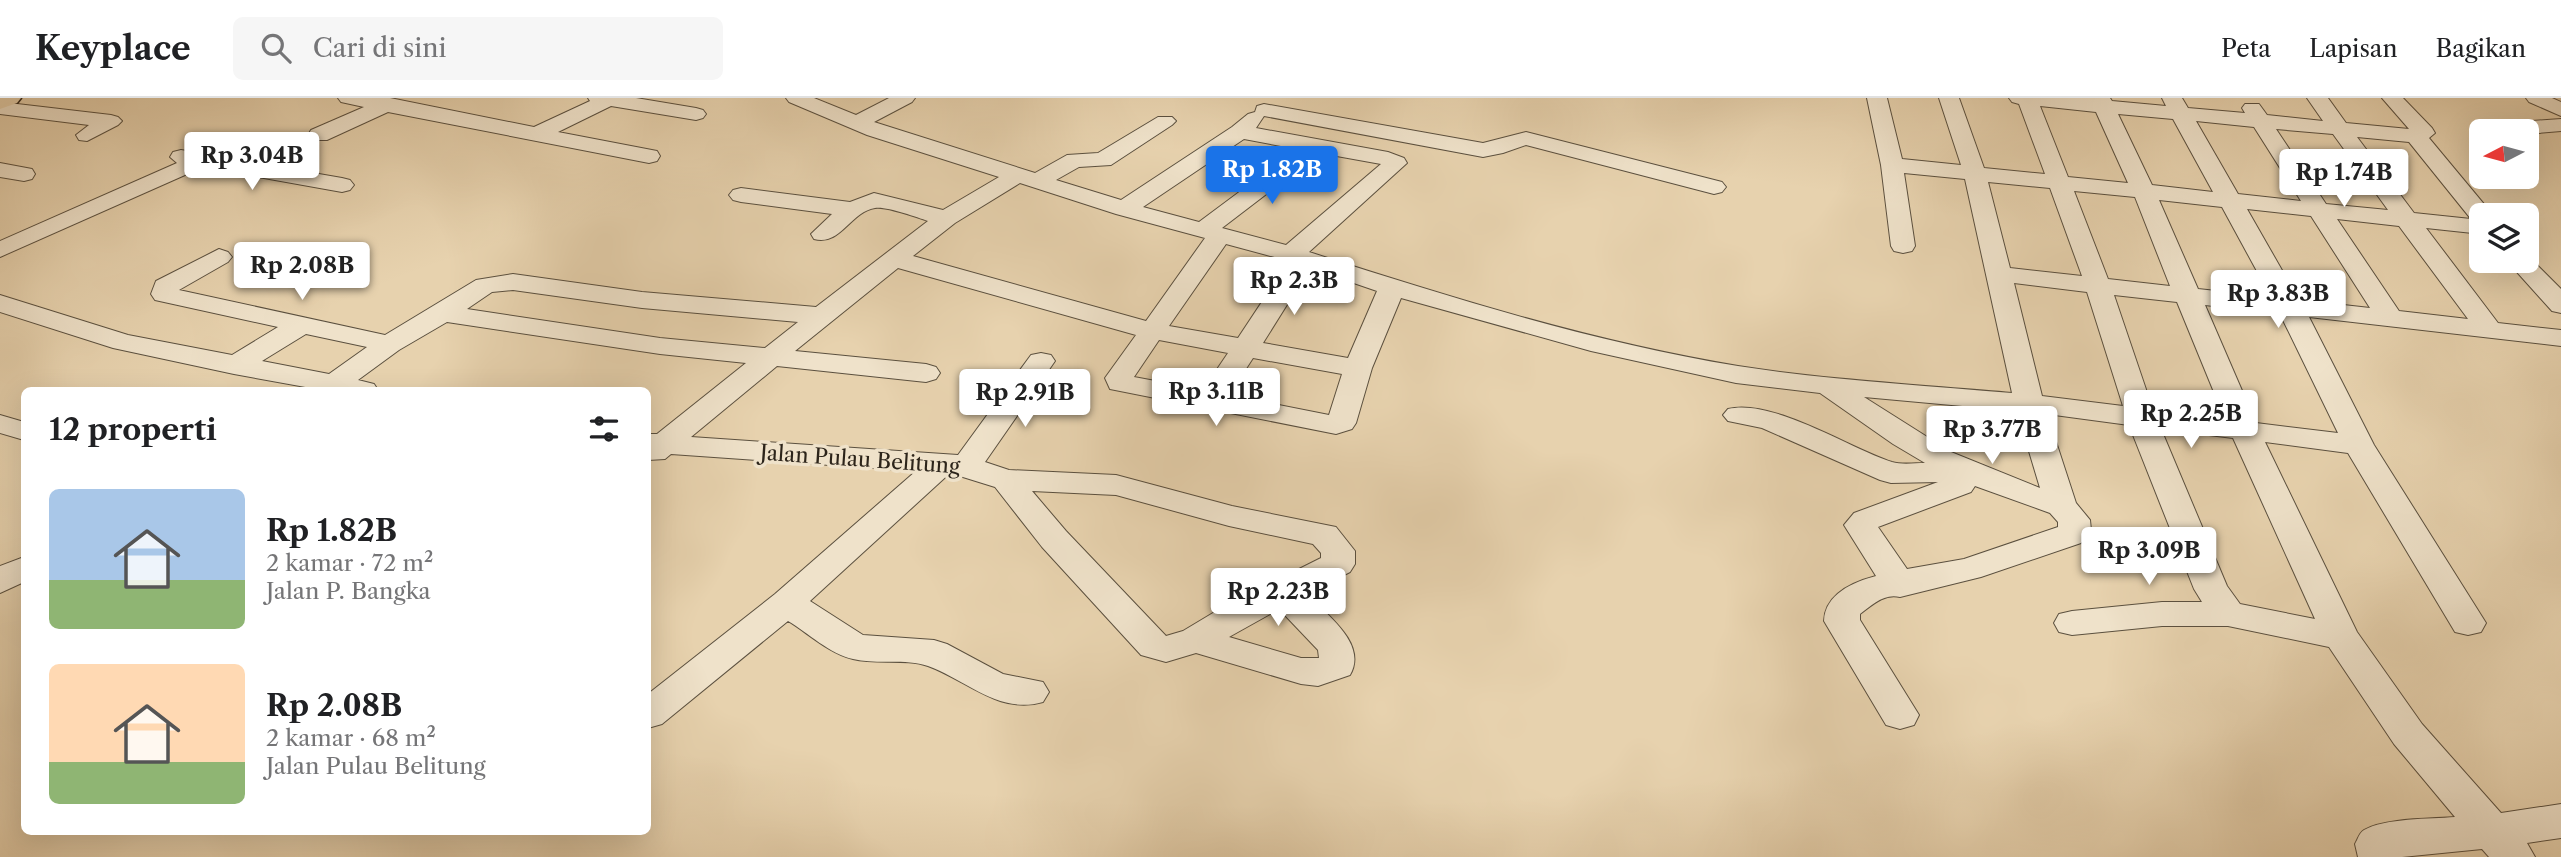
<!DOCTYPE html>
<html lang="id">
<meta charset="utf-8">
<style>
:root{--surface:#fff;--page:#f6f6f6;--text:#202124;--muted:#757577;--line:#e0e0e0;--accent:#1a73e8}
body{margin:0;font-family:"Libre Caslon Text",serif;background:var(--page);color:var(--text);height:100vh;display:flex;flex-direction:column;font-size:26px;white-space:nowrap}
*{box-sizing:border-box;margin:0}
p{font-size:23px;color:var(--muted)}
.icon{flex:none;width:38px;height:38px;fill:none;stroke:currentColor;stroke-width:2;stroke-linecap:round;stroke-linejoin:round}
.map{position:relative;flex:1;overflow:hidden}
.details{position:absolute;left:21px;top:289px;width:630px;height:448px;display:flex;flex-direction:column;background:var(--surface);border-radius:10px;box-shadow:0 7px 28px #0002}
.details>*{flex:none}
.needle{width:46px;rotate:264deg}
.buttons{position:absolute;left:2469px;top:21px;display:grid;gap:14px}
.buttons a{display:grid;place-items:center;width:70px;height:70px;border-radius:10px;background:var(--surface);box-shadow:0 7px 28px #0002;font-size:35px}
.price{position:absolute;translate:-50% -60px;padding:0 16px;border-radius:7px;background:#fff;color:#222;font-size:23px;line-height:46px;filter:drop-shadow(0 2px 4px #0008)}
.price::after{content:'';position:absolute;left:50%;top:42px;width:21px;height:16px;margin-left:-10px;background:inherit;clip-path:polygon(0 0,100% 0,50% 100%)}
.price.selected{background:var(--accent);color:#fff}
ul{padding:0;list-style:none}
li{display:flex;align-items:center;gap:21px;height:175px;padding:0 28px}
li span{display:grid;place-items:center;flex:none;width:196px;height:140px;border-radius:10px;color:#555}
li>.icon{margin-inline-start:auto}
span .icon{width:84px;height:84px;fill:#fffc;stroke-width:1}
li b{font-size:30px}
h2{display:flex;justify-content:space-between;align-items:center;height:84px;padding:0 28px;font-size:30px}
header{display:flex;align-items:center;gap:42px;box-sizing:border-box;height:98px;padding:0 35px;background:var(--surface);border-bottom:2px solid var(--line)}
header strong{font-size:33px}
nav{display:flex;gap:38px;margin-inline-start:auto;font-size:24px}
.search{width:490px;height:63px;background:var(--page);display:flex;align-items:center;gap:18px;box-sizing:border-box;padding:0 24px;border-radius:10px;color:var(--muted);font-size:26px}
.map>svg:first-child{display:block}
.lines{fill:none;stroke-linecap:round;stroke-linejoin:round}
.minor-casing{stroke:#5b503f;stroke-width:2}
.major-casing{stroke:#2c241a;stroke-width:3}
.minor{fill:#efe2ca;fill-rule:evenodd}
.major{fill:#e7d2ae;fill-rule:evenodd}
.labels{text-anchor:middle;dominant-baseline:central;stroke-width:7;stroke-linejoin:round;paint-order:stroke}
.street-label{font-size:21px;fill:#2c241a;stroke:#efe2ca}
</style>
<header>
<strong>Keyplace</strong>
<div class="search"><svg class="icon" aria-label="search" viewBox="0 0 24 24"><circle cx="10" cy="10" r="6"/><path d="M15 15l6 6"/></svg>Cari di sini</div>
<nav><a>Peta</a><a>Lapisan</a><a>Bagikan</a></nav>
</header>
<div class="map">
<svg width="2561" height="759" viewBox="0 0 2561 759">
<rect width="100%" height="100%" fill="#e7d2ae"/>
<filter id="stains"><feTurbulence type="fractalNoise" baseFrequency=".00286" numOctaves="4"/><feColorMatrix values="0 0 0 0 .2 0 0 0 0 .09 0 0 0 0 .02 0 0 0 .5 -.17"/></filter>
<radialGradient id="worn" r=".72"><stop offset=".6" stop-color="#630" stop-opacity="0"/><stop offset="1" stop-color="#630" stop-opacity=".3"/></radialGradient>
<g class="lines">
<defs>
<path id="minor" d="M338,0H390L534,29L590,3L588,0H636L696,10L703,12L706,16L703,20L696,22L611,8L558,34L657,53L660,58L657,63L649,65L388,14L327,42H311L308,37L311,32L364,9L341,4Z
M786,0H814L856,17L889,0H915L912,4L874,24L1035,75L1067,57L1098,55L1158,19H1172L1176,23L1172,27L1111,67L1079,69L1056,82L1121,102L1232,29L1248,16L1255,14L1257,8L1264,6L1483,45L1526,34L1722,84L1726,89L1722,94L1714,96L1526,47L1503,55L1483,59L1264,18L1256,30L1388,54L1404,60L1407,65L1309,154C1449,199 1592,244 1738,268C1828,282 1921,287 2012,295L1965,81L1904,75L1915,148L1912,153L1903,155L1894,153L1891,148L1881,67L1867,0H1887L1902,61L1961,67L1939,0H1959L1984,70L2045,76L2019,6L2012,4L2009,0H2110L2112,3L2166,8L2162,0H2182L2188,10L2245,15L2242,10L2245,6H2259L2267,17L2323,23L2307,0H2328L2346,25L2409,31L2382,0H2403L2432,30L2435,35L2429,40L2493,117H2482V136L2426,130L2498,225L2561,232V248L2309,219L2374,347L2486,525L2481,534L2468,537L2455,534L2348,355L2265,344L2357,534L2422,626L2501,715L2561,706V740L2527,745L2535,759H2489L2482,751L2402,759H2358L2355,746C2358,741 2359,735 2364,732C2385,720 2430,721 2455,719L2394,646L2329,549L2228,528H2162L2072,537L2059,534L2054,525L2059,516L2072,513L2162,504H2202L2194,491L2129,327L2047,316L2076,405L2090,422L2091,432L2081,445L1981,479L1900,499C1884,495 1872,507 1860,516V522L1919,617L1914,627L1900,631L1886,627L1824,523C1825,496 1853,484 1876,478L1844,427L1854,415L1938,384L1891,385L1880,382L1762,330L1728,323L1723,317L1728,311C1772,300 1849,350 1892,364C1902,367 1915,365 1925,365L1893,346L1820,295L1736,285L1591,253L1401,200L1372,270L1356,325L1352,331L1336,336L1110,291L1105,280L1136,237L898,170L795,253L926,266L936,269L940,275L936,281L926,284L777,268L691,339L958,357L1031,257L1041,255L1051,257L1055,263L985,364L1009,372L1116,377L1232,408L1336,429L1355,453V466L1350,474L1307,496C1327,517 1368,546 1350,577L1318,588L1301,586L1196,555L1166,564L1141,557L1042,449L995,389L950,375L810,503L863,537L934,542L947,546L1003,576L1043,584L1049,594L1043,604C999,617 967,582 928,568C905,560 877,567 853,561C830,556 808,535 788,523L662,626L648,630V596L775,496L916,373L671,356L665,361L648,362V336H657L746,265L660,256L447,224L399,252L358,282L374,286L378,292H322L234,276L113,250L0,214V197L128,237L232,257L278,229L155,202L151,196L156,183L219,151L228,154L232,159L228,164L179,192L385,237L476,182L513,176L642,194L816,209L928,123C916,119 886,108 875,110C850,114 841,148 814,141L811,136L832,116L741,104L733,102L729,97L733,92L741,90L850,104L874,95L943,112L999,79L867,37L789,4ZM2040,8L2096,14L2128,85L2068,79ZM2118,16L2173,21L2213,94L2152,87ZM2196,23L2254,29L2301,103L2238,96ZM2276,31L2333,36L2388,112L2326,106ZM2357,39L2409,44L2471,121L2414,115ZM1244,41L1297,51L1199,124L1143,109ZM1320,55L1381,66L1286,147L1222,130ZM1988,84L2050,90L2082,178L2010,170ZM1020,85L1116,116L1205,140L1146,223L913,158L955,125ZM2074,93L2135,99L2170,188L2108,181ZM2159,102L2222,109L2271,199L2198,191ZM2247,111L2311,118L2370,210L2299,202ZM2337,121L2399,128L2468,221L2399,213ZM1226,146L1289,163L1238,240L1169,228ZM1310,170L1377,193L1348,260L1263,245ZM2014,185L2087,194L2123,308L2042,298ZM513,192L642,210L798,224L765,250L660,240L467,211L492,194ZM2114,197L2177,204L2225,321L2153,312ZM2205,207L2280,216L2338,335L2256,325ZM306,236L367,249L329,276L262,263ZM1159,242L1228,255L1203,292L1134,279ZM1253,260L1342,276L1329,317L1229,297ZM1864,299L2017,313L2040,390L1951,354ZM2161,331L2233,340L2315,521L2240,506L2227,488ZM1975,388L2050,415L2058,424V429L1964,461L1907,471L1878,429L1971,394ZM1032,393L1116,397L1229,428L1313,446L1321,455V460L1223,509L1183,533L1166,538L1066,433ZM1279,511L1318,552L1319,560H1301L1229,539Z
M2526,0H2552L2561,4V18L2529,4Z
M0,4L111,17L118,19L122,23L118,27L87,43L79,42L76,37L89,27L0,16Z
M2561,21V33L2527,36V33H2496L2494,31L2497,26L2505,25Z
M181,52L342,80L350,82L354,87L350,92L342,94L203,69L0,159V143L177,65L170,59L173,54Z
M0,65L32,71L35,76L32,81L24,83L0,79Z
M2527,157L2561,191V215L2552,213L2507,163H2527Z
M0,317L24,324V342L0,335Z
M24,459V484L0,495V468Z"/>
<path id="major" d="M0,0H21L17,5L0,11Z"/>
</defs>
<use href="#minor" class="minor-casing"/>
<use href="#major" class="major-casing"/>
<use href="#minor" class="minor"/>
<use href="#major" class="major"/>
</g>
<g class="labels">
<g class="street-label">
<text transform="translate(860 361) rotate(4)">Jalan Pulau Belitung</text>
</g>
</g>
<rect width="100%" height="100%" filter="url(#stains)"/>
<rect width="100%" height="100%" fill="url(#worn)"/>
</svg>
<div class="buttons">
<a><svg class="needle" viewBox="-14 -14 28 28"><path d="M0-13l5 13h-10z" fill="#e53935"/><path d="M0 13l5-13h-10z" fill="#757577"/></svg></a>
<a><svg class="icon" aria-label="layers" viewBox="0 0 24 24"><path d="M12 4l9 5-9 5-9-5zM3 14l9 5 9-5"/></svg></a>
</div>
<b class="price" style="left:252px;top:94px">Rp 3.04B</b>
<b class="price selected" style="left:1272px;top:108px">Rp 1.82B</b>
<b class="price" style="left:2344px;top:111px">Rp 1.74B</b>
<b class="price" style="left:302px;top:204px">Rp 2.08B</b>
<b class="price" style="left:1294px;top:219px">Rp 2.3B</b>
<b class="price" style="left:2278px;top:232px">Rp 3.83B</b>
<b class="price" style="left:1216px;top:330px">Rp 3.11B</b>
<b class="price" style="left:1025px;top:331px">Rp 2.91B</b>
<b class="price" style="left:2191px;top:352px">Rp 2.25B</b>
<b class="price" style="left:1992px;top:368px">Rp 3.77B</b>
<b class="price" style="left:2149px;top:489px">Rp 3.09B</b>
<b class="price" style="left:1278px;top:530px">Rp 2.23B</b>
<section class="details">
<h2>12 properti<svg class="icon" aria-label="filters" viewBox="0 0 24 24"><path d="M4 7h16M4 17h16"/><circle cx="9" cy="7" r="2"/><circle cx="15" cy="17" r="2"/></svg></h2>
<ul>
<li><span style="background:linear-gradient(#a9c7e8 65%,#8fb573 0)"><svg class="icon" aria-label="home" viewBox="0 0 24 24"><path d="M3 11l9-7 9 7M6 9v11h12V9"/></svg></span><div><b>Rp 1.82B</b><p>2 kamar · 72 m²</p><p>Jalan P. Bangka</p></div></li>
<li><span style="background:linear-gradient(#ffd9b3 70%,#8fb573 0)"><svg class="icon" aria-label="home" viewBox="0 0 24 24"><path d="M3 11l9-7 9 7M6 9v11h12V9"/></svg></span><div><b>Rp 2.08B</b><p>2 kamar · 68 m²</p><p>Jalan Pulau Belitung</p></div></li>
</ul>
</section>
</div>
